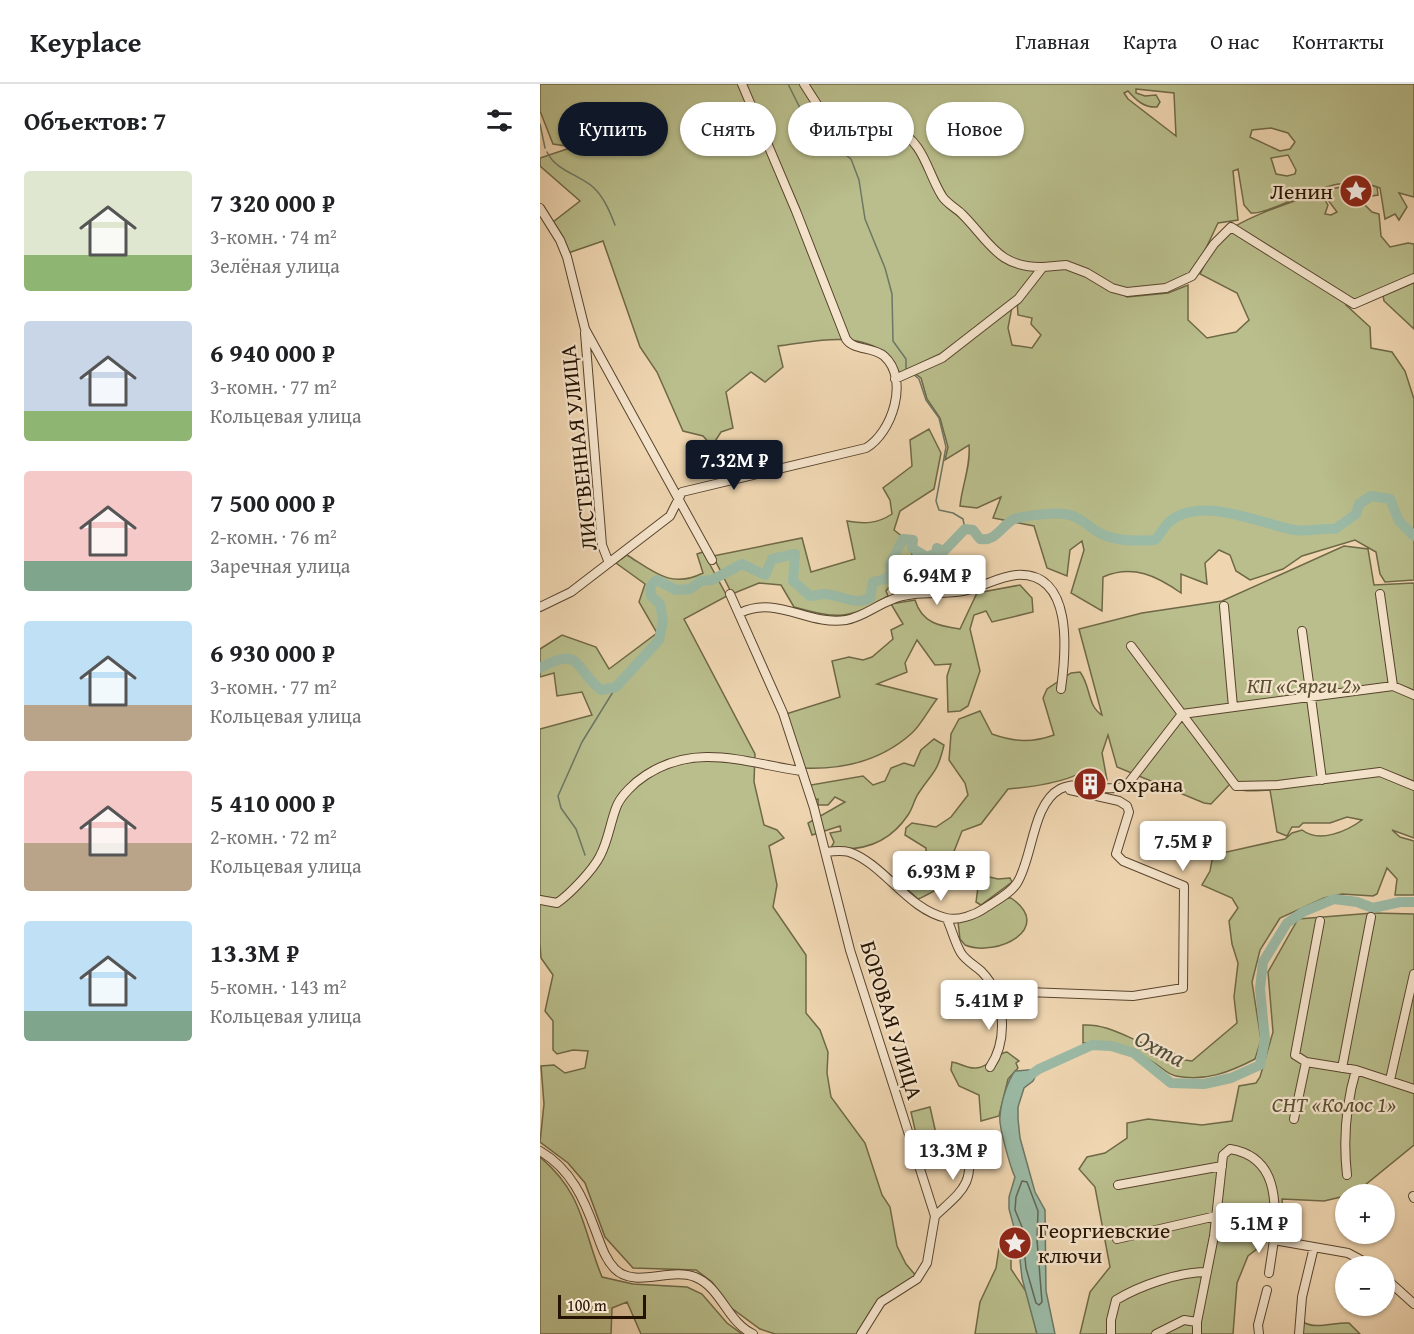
<!DOCTYPE html>
<html lang="ru">
<meta charset="utf-8">
<style>
:root{--surface:#fff;--page:#f6f6f6;--text:#202124;--muted:#757577;--line:#e0e0e0;--accent:#111827}
body{margin:0;font-family:"Gentium Book Plus",serif;background:var(--page);color:var(--text);height:100vh;display:flex;flex-direction:column;font-size:22px;white-space:nowrap}
*{box-sizing:border-box;margin:0}
p{font-size:20px;color:var(--muted)}
.icon{flex:none;width:33px;height:33px;fill:none;stroke:currentColor;stroke-width:2;stroke-linecap:round;stroke-linejoin:round}
.map{position:relative;flex:1;overflow:hidden}
.side{display:flex;flex-direction:column;background:var(--surface);width:540px}
.side>*{flex:none}
.banner{position:absolute;left:18px;top:18px;width:570px;height:54px;display:flex;gap:12px}
.controls{position:absolute;left:795px;top:1100px;display:grid;gap:12px}
.controls a{display:grid;place-items:center;width:60px;height:60px;border-radius:50%;background:var(--surface);box-shadow:0 2px 4px #0004;font-size:30px}
.scale{position:absolute;left:18px;bottom:15px;width:88px;box-sizing:border-box;padding-left:6px;border:3px solid #251301;border-top:0;font-size:16px;line-height:21px;white-space:nowrap;color:#251301;-webkit-text-stroke:4px #f5e4cc;paint-order:stroke}
.price{position:absolute;translate:-50% -51px;padding:0 14px;border-radius:6px;background:#fff;color:#222;font-size:20px;line-height:39px;filter:drop-shadow(0 2px 3px #0008)}
.price::after{content:'';position:absolute;left:50%;top:36px;width:18px;height:14px;margin-left:-9px;background:inherit;clip-path:polygon(0 0,100% 0,50% 100%)}
.price.active{background:var(--accent);color:#fff}
ul{padding:0;list-style:none}
li{display:flex;align-items:center;gap:18px;height:150px;padding:0 24px}
li span{display:grid;place-items:center;flex:none;width:168px;height:120px;border-radius:6px;color:#555}
li>.icon{margin-inline-start:auto}
span .icon{width:72px;height:72px;fill:#fffc;stroke-width:1}
li b{font-size:26px}
h2{display:flex;justify-content:space-between;align-items:center;height:72px;padding:0 24px;font-size:26px}
.pill{padding:0 21px;border-radius:27px;background:var(--surface);box-shadow:0 2px 4px #0004;font-size:21px;line-height:54px}
.pill.active{background:var(--accent);color:#fff}
header{display:flex;align-items:center;gap:36px;box-sizing:border-box;height:84px;padding:0 30px;background:var(--surface);border-bottom:2px solid var(--line)}
header strong{font-size:28px}
nav{display:flex;gap:33px;margin-inline-start:auto;font-size:21px}
main{display:flex;flex:1;min-height:0}
.map>svg:first-child{display:block}
.green{fill:#b9be8c;stroke:#6f6846;stroke-width:1.5;fill-rule:evenodd}
.water{fill:#9bbaa6;stroke:#6c7764;stroke-width:1.5}
.lines{fill:none;stroke-linecap:round;stroke-linejoin:round}
.shore{stroke:#606654;stroke-width:1.5}
.stream{stroke:#6c7764;stroke-width:1.5}
.river{stroke:#9bbaa6;stroke-width:10}
.minor-casing{stroke:#58442d;stroke-width:10}
.minor{stroke:#f5e4cc;stroke-width:8}
.labels{text-anchor:middle;dominant-baseline:central;stroke-width:4.5;stroke-linejoin:round;paint-order:stroke}
.poi-label{font-size:22px;fill:#251301;stroke:#f5e4cc;text-anchor:start}
.street-label{font-size:22px;fill:#251301;stroke:#f5e4cc}
.park-label{font-size:22px;font-style:italic;fill:#594f32;stroke:#f5e4cc}
.water-label{font-size:24px;font-style:italic;fill:#4e4d3b;stroke:#f5e4cc}
</style>
<header>
<strong>Keyplace</strong>
<nav><a>Главная</a><a>Карта</a><a>О нас</a><a>Контакты</a></nav>
</header>
<main>
<section class="side">
<h2>Объектов: 7<svg class="icon" aria-label="filters" viewBox="0 0 24 24"><path d="M4 7h16M4 17h16"/><circle cx="9" cy="7" r="2"/><circle cx="15" cy="17" r="2"/></svg></h2>
<ul>
<li><span style="background:linear-gradient(#dfe7d0 70%,#8fb573 0)"><svg class="icon" aria-label="home" viewBox="0 0 24 24"><path d="M3 11l9-7 9 7M6 9v11h12V9"/></svg></span><div><b>7 320 000 ₽</b><p>3-комн. · 74 m²</p><p>Зелёная улица</p></div></li>
<li><span style="background:linear-gradient(#c9d6e8 75%,#8fb573 0)"><svg class="icon" aria-label="home" viewBox="0 0 24 24"><path d="M3 11l9-7 9 7M6 9v11h12V9"/></svg></span><div><b>6 940 000 ₽</b><p>3-комн. · 77 m²</p><p>Кольцевая улица</p></div></li>
<li><span style="background:linear-gradient(#f6c9c9 75%,#7fa58c 0)"><svg class="icon" aria-label="home" viewBox="0 0 24 24"><path d="M3 11l9-7 9 7M6 9v11h12V9"/></svg></span><div><b>7 500 000 ₽</b><p>2-комн. · 76 m²</p><p>Заречная улица</p></div></li>
<li><span style="background:linear-gradient(#bfe0f5 70%,#b9a48a 0)"><svg class="icon" aria-label="home" viewBox="0 0 24 24"><path d="M3 11l9-7 9 7M6 9v11h12V9"/></svg></span><div><b>6 930 000 ₽</b><p>3-комн. · 77 m²</p><p>Кольцевая улица</p></div></li>
<li><span style="background:linear-gradient(#f6c9c9 60%,#b9a48a 0)"><svg class="icon" aria-label="home" viewBox="0 0 24 24"><path d="M3 11l9-7 9 7M6 9v11h12V9"/></svg></span><div><b>5 410 000 ₽</b><p>2-комн. · 72 m²</p><p>Кольцевая улица</p></div></li>
<li><span style="background:linear-gradient(#bfe0f5 75%,#7fa58c 0)"><svg class="icon" aria-label="home" viewBox="0 0 24 24"><path d="M3 11l9-7 9 7M6 9v11h12V9"/></svg></span><div><b>13.3M ₽</b><p>5-комн. · 143 m²</p><p>Кольцевая улица</p></div></li>
</ul>
</section>
<div class="map">
<svg width="874" height="1250" viewBox="0 0 874 1250">
<rect width="100%" height="100%" fill="#efd6b1"/>
<filter id="stains"><feTurbulence type="fractalNoise" baseFrequency=".00333" numOctaves="4"/><feColorMatrix values="0 0 0 0 .2 0 0 0 0 .09 0 0 0 0 .02 0 0 0 .5 -.17"/></filter>
<radialGradient id="worn" r=".72"><stop offset=".6" stop-color="#630" stop-opacity="0"/><stop offset="1" stop-color="#630" stop-opacity=".3"/></radialGradient>
<path class="green" d="M0,0H874V113L859,109L867,123L859,136L855,130L845,135L840,104C804,89 772,109 738,122C729,125 719,130 711,129L704,121L698,85L693,87L698,136L678,139C670,155 662,176 650,188C633,205 595,205 573,204L587,213L628,209L648,201V236L667,254L696,248L709,236L697,209L660,190C667,176 677,152 692,144C719,128 750,119 780,108L788,121L785,130L791,131L797,128L785,112L786,106L821,99L837,103L838,111L818,114L832,128L839,130L841,152L850,163L868,159L874,160V192L806,221L830,243L831,264L852,268L865,287L874,315V496L845,498L840,490L836,468L815,456L762,472L743,485L710,496L696,487L690,471L679,466L665,479L667,500L641,490V509C617,492 593,480 563,493L562,527L531,509L544,466L542,457L530,466L527,492L507,484L494,442L453,434L461,413L437,424L420,422C422,401 431,382 429,361L405,376L408,363L400,334L387,315L381,294L374,289L472,223L468,244L472,261L492,264L501,251L491,240L492,234L478,231L477,215L400,270L358,290C354,284 351,274 346,270C317,246 271,258 238,262L243,283L225,298L211,288L186,308L193,344L181,348L172,362L163,352L143,347L117,288L100,263L63,157L28,169L13,138L40,117L0,82V74L33,63L13,60L0,27ZM596,5L634,9L636,52L588,15L584,9L588,7C596,16 604,24 617,23L620,18L616,11L605,12L596,9ZM731,44L748,49L755,58L750,65L740,67L710,53L712,46ZM748,71L756,86L755,90L747,92L736,90L731,74Z
M874,195V245L844,217L843,211Z
M389,345L401,369L394,405L360,427L354,446L368,457L373,474L346,507L348,512C309,536 298,535 254,523L241,501L219,499L192,510L173,472L262,454L271,488L315,475L307,437C324,440 337,440 352,430L350,416L343,404L372,382L370,356Z
M804,462L828,465L834,501L874,499V754L852,746L860,753L874,757V811H855L857,795L847,784L837,810L833,812L802,810L784,814L740,834L720,866L712,898L721,956L715,975C690,988 665,998 636,992C629,991 622,984 616,980C593,965 572,956 543,959V941C575,939 600,965 632,966L638,975L652,977L697,939L694,913L698,879L692,860L689,837L698,824L692,814L662,801L670,787L673,771L745,755L752,749L762,746C779,759 806,748 822,736L807,733L790,739H763L759,743H752L747,752L737,748L730,706C717,706 700,710 690,700L671,720L664,719L577,683L568,651L562,669L567,696L561,697L547,685C529,698 491,703 468,705L441,740L422,747L413,770L422,777L428,788L458,795L470,794L472,798L441,821L436,818L438,803C419,786 398,807 378,815L353,792L356,787L365,784L378,799L387,792L385,786L374,779L386,770V764L365,751L366,744L372,739L396,743L411,733L428,711L425,699L409,676L411,650L419,635L440,627L452,650C474,658 492,659 514,651L503,614L507,605L531,589L540,588C551,602 547,622 562,631L539,545L602,529L682,517Z
M163,468L187,512L144,535L215,670L214,698L224,741L237,746L244,754L229,762L237,801L233,823L266,871V929L280,946L288,968L287,989L291,1013L325,1059L342,1111L350,1123L357,1162L366,1180L377,1193L361,1206L342,1212L319,1250H235L220,1245L190,1223L172,1198L156,1186L93,1184L65,1153L45,1099L28,1079L0,1058L4,1020L1,982L14,981L25,989L45,984L48,967L33,966L17,970L13,966V937L5,927L13,891L1,874L0,860V645L52,631L42,608L17,612L14,589L0,593V565L22,551L56,563L69,585L117,549L99,518L105,500L76,479L87,471C114,488 131,505 163,489L157,470Z
M480,501L492,514L493,528L452,538L446,527L434,531L430,545L440,587L428,622L420,627L408,628L407,592L411,580L395,581L377,556L365,579L367,588L337,600L397,615C389,625 381,641 372,649C341,677 303,686 262,684L246,630L300,613L292,577L309,573L323,576L332,573L353,555L351,546L363,540L351,520L375,516C382,539 399,542 420,545L437,509Z
M394,655L404,661C397,690 393,687 378,710C374,716 373,724 368,731C350,758 323,768 291,764L294,758L290,749L301,747L300,742L272,751L268,739L305,718L295,713L288,721H278V715L271,716L265,702L323,692L333,701L345,697L351,684L364,679L374,682L381,666Z
M466,814H471C515,844 457,874 425,861L420,855L418,838L436,833Z
M833,829L874,830V1061L814,1110L784,1117L742,1115L744,1144L708,1172L697,1199L693,1250H540L550,1208L570,1183L555,1103L539,1085L547,1073L565,1069L587,1054V1039L608,1035L662,1041L692,1037L699,1002L716,999L720,993L733,948L728,888L758,835Z
M467,968L479,977L476,979L478,984L468,995L459,1032L441,1037L439,1011L419,1002L411,986L412,978C421,979 426,985 436,984C450,983 454,970 467,968Z
M390,1023L397,1054L378,1059L371,1028Z
M0,1073C44,1110 42,1144 62,1193L93,1200L147,1203L162,1210L187,1239L202,1250H101L87,1218L72,1224L71,1250H0Z
M468,1161L471,1170V1185L487,1209L497,1250H435L440,1218L456,1184L459,1164Z
M763,1238C777,1246 793,1238 809,1239L820,1250H762Z"/>
<path class="water" d="M499,985L493,997L484,1004L478,1023V1035L480,1054L495,1108L505,1126L506,1207L515,1250H497L482,1194L478,1158L469,1125V1113L475,1093C471,1085 458,1041 460,1032C461,1019 467,997 475,987Z"/>
<g class="lines">
<path class="shore" d="M482,1097L487,1098L498,1127L497,1156L502,1218L499,1221L496,1219L486,1184L482,1143L475,1126L476,1113Z"/>
<path class="stream" d="M248,0L270,44L311,75L319,96L325,135L345,184L352,210L353,257L366,275V285
M0,40L5,64
M7,68C15,86 39,91 53,103C64,113 70,128 75,141
M373,290L379,295L386,316L399,334L406,363L396,417L399,426L413,429L423,435L425,445
M45,771L36,745L21,724L18,712L42,658L76,603"/>
<path class="river" d="M0,584C42,561 33,584 61,606L76,603L119,556L123,537L120,520L111,512C110,505 110,500 117,496L136,506L150,505L161,497L172,496L202,480L225,491L232,475L255,470L253,497L270,512C275,512 280,510 285,510C301,511 314,522 330,514L333,498L345,495L351,490L350,481L363,455L373,456L372,464L387,473L396,469L397,464L404,467L425,445L433,446L440,455C456,458 461,442 474,435C482,432 515,428 524,430C537,431 546,440 556,447C573,458 596,457 615,456C620,451 624,443 629,438C660,411 719,439 754,446C762,448 784,444 795,445L816,430L819,420L831,412L850,415L859,437L874,452
M489,992L499,985L552,961L571,962L594,969L631,999L664,1000L691,994L720,981L725,955L720,905L723,878L747,839L763,828L794,815L817,818L833,824L860,818H874"/>
<defs>
<path id="minor" d="M264,0L280,25L300,44C317,46 339,39 355,45C384,57 387,88 402,112C406,119 416,124 422,130C450,158 458,184 503,183
M0,124L20,156L27,173L45,245L172,476
M45,249L62,461L69,479
M355,295L402,274L478,215L503,183L526,181L547,189L572,204L587,208L626,204L652,192L674,160L691,143L814,220L874,194
M190,510L243,629L274,724L310,866L395,1132L387,1179L377,1195L341,1218L321,1250
M840,510L853,602
M684,522L693,623
M0,523L31,508L130,432L142,408L326,364C352,349 370,295 344,272C332,262 314,267 306,255L256,127L202,0
M200,529C237,511 268,542 306,536C323,533 335,522 351,516C373,506 400,511 423,507C441,504 457,493 476,491C534,487 526,568 521,605
M762,547L782,696
M591,562L696,702L738,701L840,688L874,702
M642,630L853,602L874,611
M286,768C293,767 302,766 309,768C344,780 367,825 406,834C418,837 435,831 445,824C455,817 470,810 477,799C493,774 492,720 520,705C540,694 566,711 587,701L642,630
M0,816L17,819C30,810 53,786 60,772C68,757 70,740 76,724C80,712 95,698 106,691C157,658 206,679 261,687
M407,835C412,846 415,859 421,869C426,877 436,882 442,888C466,913 468,956 450,983
M780,837L755,971L766,978L816,986L874,1005
M457,912L487,908L593,912L643,904L644,802L583,777L576,770L589,728L587,722L579,717L530,706
M802,984L831,833
M850,996L874,890
M754,1035L766,978
M0,1067C31,1085 44,1115 56,1148C61,1161 65,1175 75,1185C95,1205 130,1183 155,1193C181,1203 187,1238 213,1250
M807,1091C803,1055 806,1020 816,986
M578,1101L682,1082
M873,1112L874,1114
M395,1132C424,1105 434,1101 428,1058
M577,1155L676,1132
M729,1189L734,1156
M844,1193L874,1220
M571,1250V1236L576,1216C601,1201 639,1188 667,1188
M616,1250L644,1236L657,1238
M657,1250V1238L674,1152L683,1071L690,1065C738,1073 736,1117 734,1156L808,1169L832,1182
M719,1250L718,1241L727,1206
M759,1250L762,1213L774,1163"/>
</defs>
<use href="#minor" class="minor-casing"/>
<use href="#minor" class="minor"/>
</g>
<defs>
<symbol id="sight-disc" viewBox="-11 -11 22 22"><circle r="9.5" fill="#8f2418" stroke="#f5e4cc"/><path d="M0-6L1.8-2.2L6-1.7L2.9 1.2L3.7 5.4L0 3.3L-3.7 5.4L-2.9 1.2L-6-1.7L-1.8-2.2Z" fill="#fff"/></symbol>
<symbol id="building-disc" viewBox="-11 -11 22 22"><circle r="9.5" fill="#8f2418" stroke="#f5e4cc"/><path d="M-4-6H4V6H1V3H-1V6H-4ZM-2.5-4.3h1.7v1.8h-1.7ZM.8-4.3h1.7v1.8H.8ZM-2.5-1h1.7V.8h-1.7ZM.8-1h1.7V.8H.8Z" fill="#fff"/></symbol>
</defs>
<g fill-rule="evenodd">
<use href="#sight-disc" x="797" y="88" width="38" height="38"/>
<use href="#building-disc" x="531" y="681" width="38" height="38"/>
<use href="#sight-disc" x="456" y="1140" width="38" height="38"/>
</g>
<g class="labels">
<g class="poi-label">
<text x="793" y="107" text-anchor="end">Ленин</text>
<text x="573" y="700">Охрана</text>
<text x="498" y="1146">Георгиевские<tspan x="498" dy="25">ключи</tspan></text>
</g>
<g class="street-label">
<text transform="translate(38 364) rotate(-96)">ЛИСТВЕННАЯ УЛИЦА</text>
<text transform="translate(352 936) rotate(73)">БОРОВАЯ УЛИЦА</text>
</g>
<g class="park-label">
<text x="764" y="601">КП «Сярги 2»</text>
<text x="794" y="1020">СНТ «Колос 1»</text>
</g>
<g class="water-label">
<text transform="translate(620 964) rotate(27)">Охта</text>
</g>
</g>
<rect width="100%" height="100%" filter="url(#stains)"/>
<rect width="100%" height="100%" fill="url(#worn)"/>
</svg>
<div class="controls">
<a>+</a>
<a>−</a>
</div>
<div class="scale">100 m</div>
<b class="price active" style="left:194px;top:407px">7.32M ₽</b>
<b class="price" style="left:397px;top:522px">6.94M ₽</b>
<b class="price" style="left:643px;top:788px">7.5M ₽</b>
<b class="price" style="left:401px;top:818px">6.93M ₽</b>
<b class="price" style="left:449px;top:947px">5.41M ₽</b>
<b class="price" style="left:413px;top:1097px">13.3M ₽</b>
<b class="price" style="left:719px;top:1170px">5.1M ₽</b>
<div class="banner">
<a class="pill active">Купить</a>
<a class="pill">Снять</a>
<a class="pill">Фильтры</a>
<a class="pill">Новое</a>
</div>
</div>
</main>
